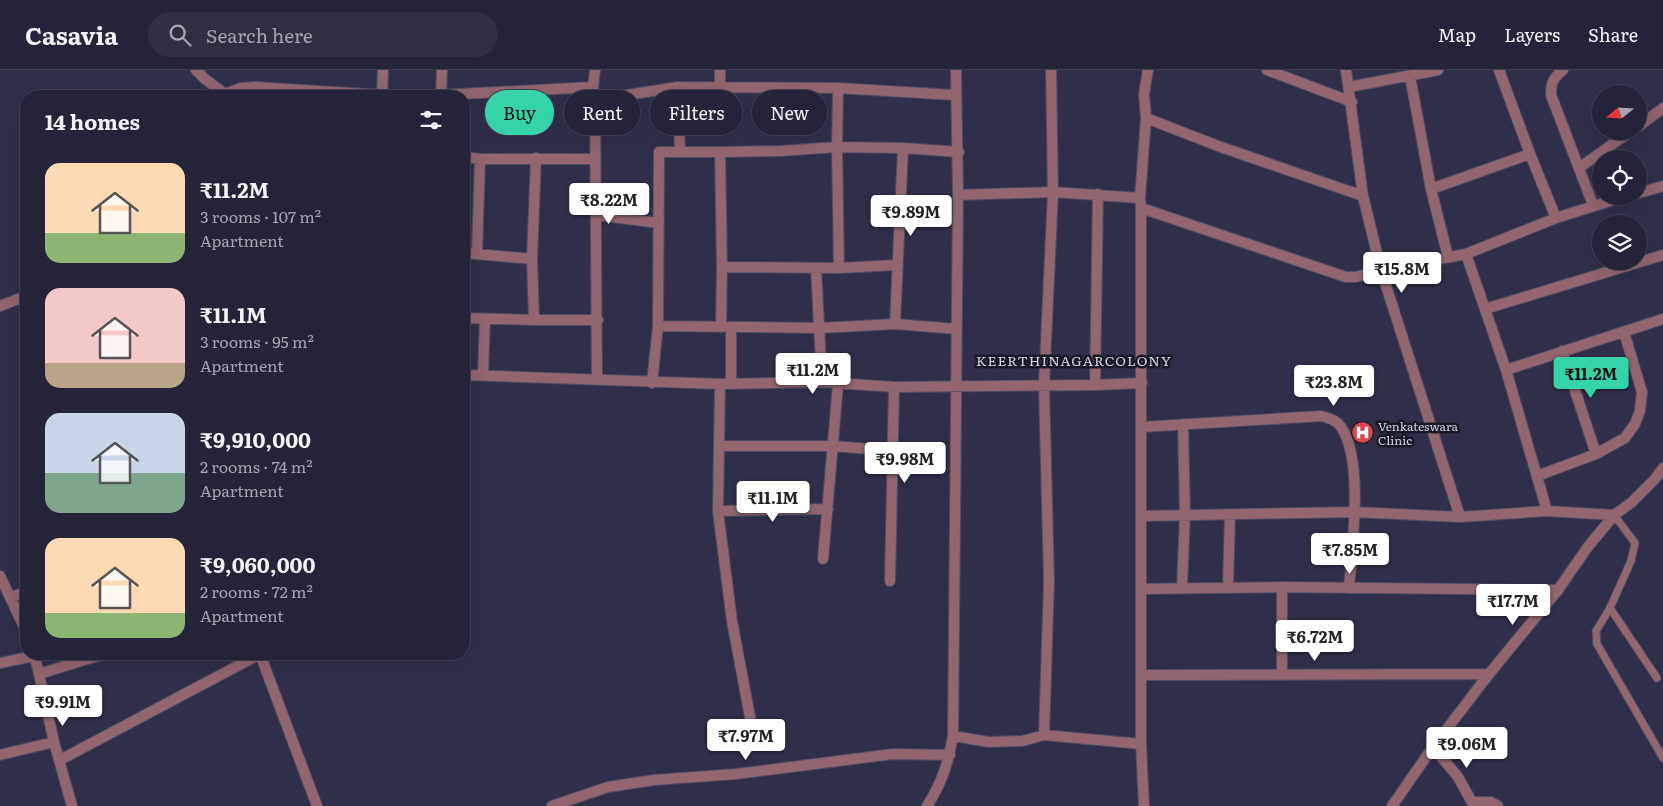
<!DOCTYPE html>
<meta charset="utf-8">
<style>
:root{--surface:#242337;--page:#302f42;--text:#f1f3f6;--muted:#a3a4ad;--line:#414052;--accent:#34d4a8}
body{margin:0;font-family:Literata,serif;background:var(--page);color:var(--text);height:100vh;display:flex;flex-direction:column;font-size:19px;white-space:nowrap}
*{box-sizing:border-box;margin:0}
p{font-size:16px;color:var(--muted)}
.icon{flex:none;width:28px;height:28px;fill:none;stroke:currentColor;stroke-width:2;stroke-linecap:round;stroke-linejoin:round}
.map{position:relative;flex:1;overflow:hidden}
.sheet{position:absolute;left:20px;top:20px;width:450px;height:570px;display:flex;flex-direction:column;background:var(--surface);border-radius:20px;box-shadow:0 5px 20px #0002,0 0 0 1px var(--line)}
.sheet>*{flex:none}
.top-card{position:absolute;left:485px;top:20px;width:475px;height:45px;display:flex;gap:10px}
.needle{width:32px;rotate:252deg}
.controls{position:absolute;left:1592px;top:15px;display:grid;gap:10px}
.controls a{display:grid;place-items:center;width:55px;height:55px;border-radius:50%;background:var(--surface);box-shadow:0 5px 20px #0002,0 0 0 1px var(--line);font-size:25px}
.price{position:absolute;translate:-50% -42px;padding:0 11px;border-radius:5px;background:#fff;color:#222;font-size:16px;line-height:32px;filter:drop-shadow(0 1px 2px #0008)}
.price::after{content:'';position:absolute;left:50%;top:30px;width:15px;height:11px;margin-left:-8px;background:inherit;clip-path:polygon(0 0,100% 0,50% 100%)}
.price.current{background:var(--accent);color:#111}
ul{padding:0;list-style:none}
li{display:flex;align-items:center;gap:15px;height:125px;padding:0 25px}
li span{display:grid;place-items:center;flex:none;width:140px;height:100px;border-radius:15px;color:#555}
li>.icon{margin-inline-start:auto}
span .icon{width:60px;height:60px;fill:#fffc;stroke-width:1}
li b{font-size:21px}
h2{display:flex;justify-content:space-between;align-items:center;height:60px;padding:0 25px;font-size:21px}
.chip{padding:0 18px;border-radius:22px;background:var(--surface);box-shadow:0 5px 20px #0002,0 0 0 1px var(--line);font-size:18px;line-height:45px}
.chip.current{background:var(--accent);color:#111}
header{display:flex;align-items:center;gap:30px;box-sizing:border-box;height:70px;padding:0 25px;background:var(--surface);border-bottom:1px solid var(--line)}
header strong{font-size:24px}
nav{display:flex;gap:28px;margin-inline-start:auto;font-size:18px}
.search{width:350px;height:45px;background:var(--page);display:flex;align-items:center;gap:12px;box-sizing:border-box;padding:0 18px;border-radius:28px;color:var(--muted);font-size:19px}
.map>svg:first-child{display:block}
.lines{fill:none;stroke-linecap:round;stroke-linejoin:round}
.service-casing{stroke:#4d4d65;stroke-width:9}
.minor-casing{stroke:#4d4d65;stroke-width:12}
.service{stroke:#92656f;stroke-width:7}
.minor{stroke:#92656f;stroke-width:10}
.labels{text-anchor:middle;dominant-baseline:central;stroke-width:5;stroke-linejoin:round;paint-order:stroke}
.poi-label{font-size:12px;fill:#d2d3e3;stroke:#191925;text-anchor:start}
.neighbourhood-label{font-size:14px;letter-spacing:1px;fill:#d2d3e3;stroke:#191925}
</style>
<header>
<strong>Casavia</strong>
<div class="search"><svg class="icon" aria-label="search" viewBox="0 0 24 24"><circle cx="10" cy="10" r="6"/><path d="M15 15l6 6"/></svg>Search here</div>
<nav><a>Map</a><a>Layers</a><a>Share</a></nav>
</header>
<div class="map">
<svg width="1663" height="736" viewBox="0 0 1663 736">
<rect width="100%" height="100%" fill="#302f49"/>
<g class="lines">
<defs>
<path id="service" d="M1614,445L1635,473L1631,491L1610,538L1657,608
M1610,538L1596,561L1597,574L1663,688"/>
<path id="minor" d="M196,0L205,9L225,24L241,18L255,17L382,25
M595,0L593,17L595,30L597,310
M1267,0L1352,32
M1346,0L1363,126L1381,200L1460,447
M1499,0L1530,84L1556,148
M1563,0C1553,8 1551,12 1551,25L1593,135
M1410,6L1431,119L1448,187
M1349,17L1438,0
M720,18V0
M838,18L837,77L839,198
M441,25L593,17
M382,26L383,0
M441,26L442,0
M595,30L678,17
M1146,48L1218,76L1363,126
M1639,56L1663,38
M680,82L678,17L838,18L955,25
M720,82L780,81L837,77L903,78L959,82
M464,87L480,89H595
M1579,98L1631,61
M1431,119L1530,84
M1639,123L1663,116
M958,125L1053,122L1140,128
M1141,138L1346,207H1356L1381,200L1466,184L1556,148L1626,126
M596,145L659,153
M464,183L532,189
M477,184L480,89
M1466,184L1506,300L1547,441
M722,197L839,198L897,195
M816,198L822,312
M0,236L26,226
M1485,239L1663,185
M464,248L534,250H598
M534,250L532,189L536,88
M895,254L903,78
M658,256L820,258L895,254L957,259
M731,257V314
M1562,281L1596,384
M1506,300L1663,249
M464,305L720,314L822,312L894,317L1095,315L1142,313
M483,305L485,249
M652,313L658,256L659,82H720L722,197L721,256
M720,314L718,441L732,551L750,647
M1095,315L1098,124
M1142,357L1321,346C1329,348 1336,350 1341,357C1364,390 1352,478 1349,518
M720,376H833L893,381
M1537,406L1596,384L1625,368L1635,354L1640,341L1642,322L1624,262
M718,441L828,439
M1141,446L1355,442L1460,447L1547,441L1614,445
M823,489L838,314
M0,506L26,561
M890,511L894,317
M1182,518L1185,445L1183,354
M1228,518L1230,445
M1141,519L1282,517L1558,520
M11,527L26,522
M34,584L39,604L54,672L72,736
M260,584L317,736
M0,593L34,586
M39,604L104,584
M1142,605L1489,604
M1282,605V517
M1044,665L1049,511L1044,315L1053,122L1051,0
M953,666L989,672L1022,671L1044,665L1141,674V138L1140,128L1146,48L1144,24L1148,0
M1141,674L1144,736
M1433,677L1458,707L1474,736
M0,685L54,672
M60,690L260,584
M1473,732H1491L1498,736
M552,736L608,717L654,710L736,704L893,684L950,685
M927,736C942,713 948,693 953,666L958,125L956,0
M1392,736L1433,677L1489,604L1558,520L1587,478L1614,445L1631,433L1655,409L1663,398"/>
</defs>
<use href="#service" class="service-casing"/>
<use href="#minor" class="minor-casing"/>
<use href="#service" class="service"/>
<use href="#minor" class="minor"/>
</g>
<defs>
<symbol id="hospital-disc" viewBox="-11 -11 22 22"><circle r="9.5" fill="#e0444e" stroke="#191925"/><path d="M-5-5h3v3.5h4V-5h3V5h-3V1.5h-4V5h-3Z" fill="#fff"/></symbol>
</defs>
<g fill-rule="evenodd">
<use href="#hospital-disc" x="1350" y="350" width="25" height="25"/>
</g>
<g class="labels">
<g class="poi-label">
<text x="1378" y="356">Venkateswara<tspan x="1378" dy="14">Clinic</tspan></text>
</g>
<g class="neighbourhood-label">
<text x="1074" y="290">KEERTHINAGARCOLONY</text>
</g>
</g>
</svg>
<div class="controls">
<a><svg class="needle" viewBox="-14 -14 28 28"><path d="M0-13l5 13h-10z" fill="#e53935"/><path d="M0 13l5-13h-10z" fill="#a3a4ad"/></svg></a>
<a><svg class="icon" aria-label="locate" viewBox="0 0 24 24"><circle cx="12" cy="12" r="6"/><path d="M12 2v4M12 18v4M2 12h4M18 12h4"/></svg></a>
<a><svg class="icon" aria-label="layers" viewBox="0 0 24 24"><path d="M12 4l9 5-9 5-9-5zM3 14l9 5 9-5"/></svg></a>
</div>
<b class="price" style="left:609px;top:155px">₹8.22M</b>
<b class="price" style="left:911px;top:167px">₹9.89M</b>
<b class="price" style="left:1402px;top:224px">₹15.8M</b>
<b class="price" style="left:813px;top:325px">₹11.2M</b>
<b class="price current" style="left:1591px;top:329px">₹11.2M</b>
<b class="price" style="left:1334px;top:337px">₹23.8M</b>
<b class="price" style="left:905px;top:414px">₹9.98M</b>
<b class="price" style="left:773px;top:453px">₹11.1M</b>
<b class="price" style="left:1350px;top:505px">₹7.85M</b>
<b class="price" style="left:1513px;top:556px">₹17.7M</b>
<b class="price" style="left:1315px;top:592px">₹6.72M</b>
<b class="price" style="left:63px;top:657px">₹9.91M</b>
<b class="price" style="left:746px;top:691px">₹7.97M</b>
<b class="price" style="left:1467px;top:699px">₹9.06M</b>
<div class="top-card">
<a class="chip current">Buy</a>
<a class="chip">Rent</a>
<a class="chip">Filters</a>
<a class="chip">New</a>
</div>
<section class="sheet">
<h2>14 homes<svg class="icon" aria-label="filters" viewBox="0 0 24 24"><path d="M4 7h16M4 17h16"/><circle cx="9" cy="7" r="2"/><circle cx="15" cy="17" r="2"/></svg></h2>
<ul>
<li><span style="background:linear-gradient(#ffd9b3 70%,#8fb573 0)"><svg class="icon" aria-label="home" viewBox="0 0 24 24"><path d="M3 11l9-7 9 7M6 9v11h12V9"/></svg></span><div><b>₹11.2M</b><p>3 rooms · 107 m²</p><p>Apartment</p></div></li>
<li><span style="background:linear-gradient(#f6c9c9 75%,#b9a48a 0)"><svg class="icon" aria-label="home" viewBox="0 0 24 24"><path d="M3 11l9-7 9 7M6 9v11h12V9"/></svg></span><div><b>₹11.1M</b><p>3 rooms · 95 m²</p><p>Apartment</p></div></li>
<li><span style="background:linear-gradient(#c9d6e8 60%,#7fa58c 0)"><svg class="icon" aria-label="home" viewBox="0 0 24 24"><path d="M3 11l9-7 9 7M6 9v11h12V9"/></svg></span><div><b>₹9,910,000</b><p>2 rooms · 74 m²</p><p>Apartment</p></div></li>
<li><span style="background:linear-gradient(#ffd9b3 75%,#8fb573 0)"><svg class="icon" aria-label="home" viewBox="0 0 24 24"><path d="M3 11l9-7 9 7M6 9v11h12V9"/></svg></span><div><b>₹9,060,000</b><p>2 rooms · 72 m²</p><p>Apartment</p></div></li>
</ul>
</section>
</div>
